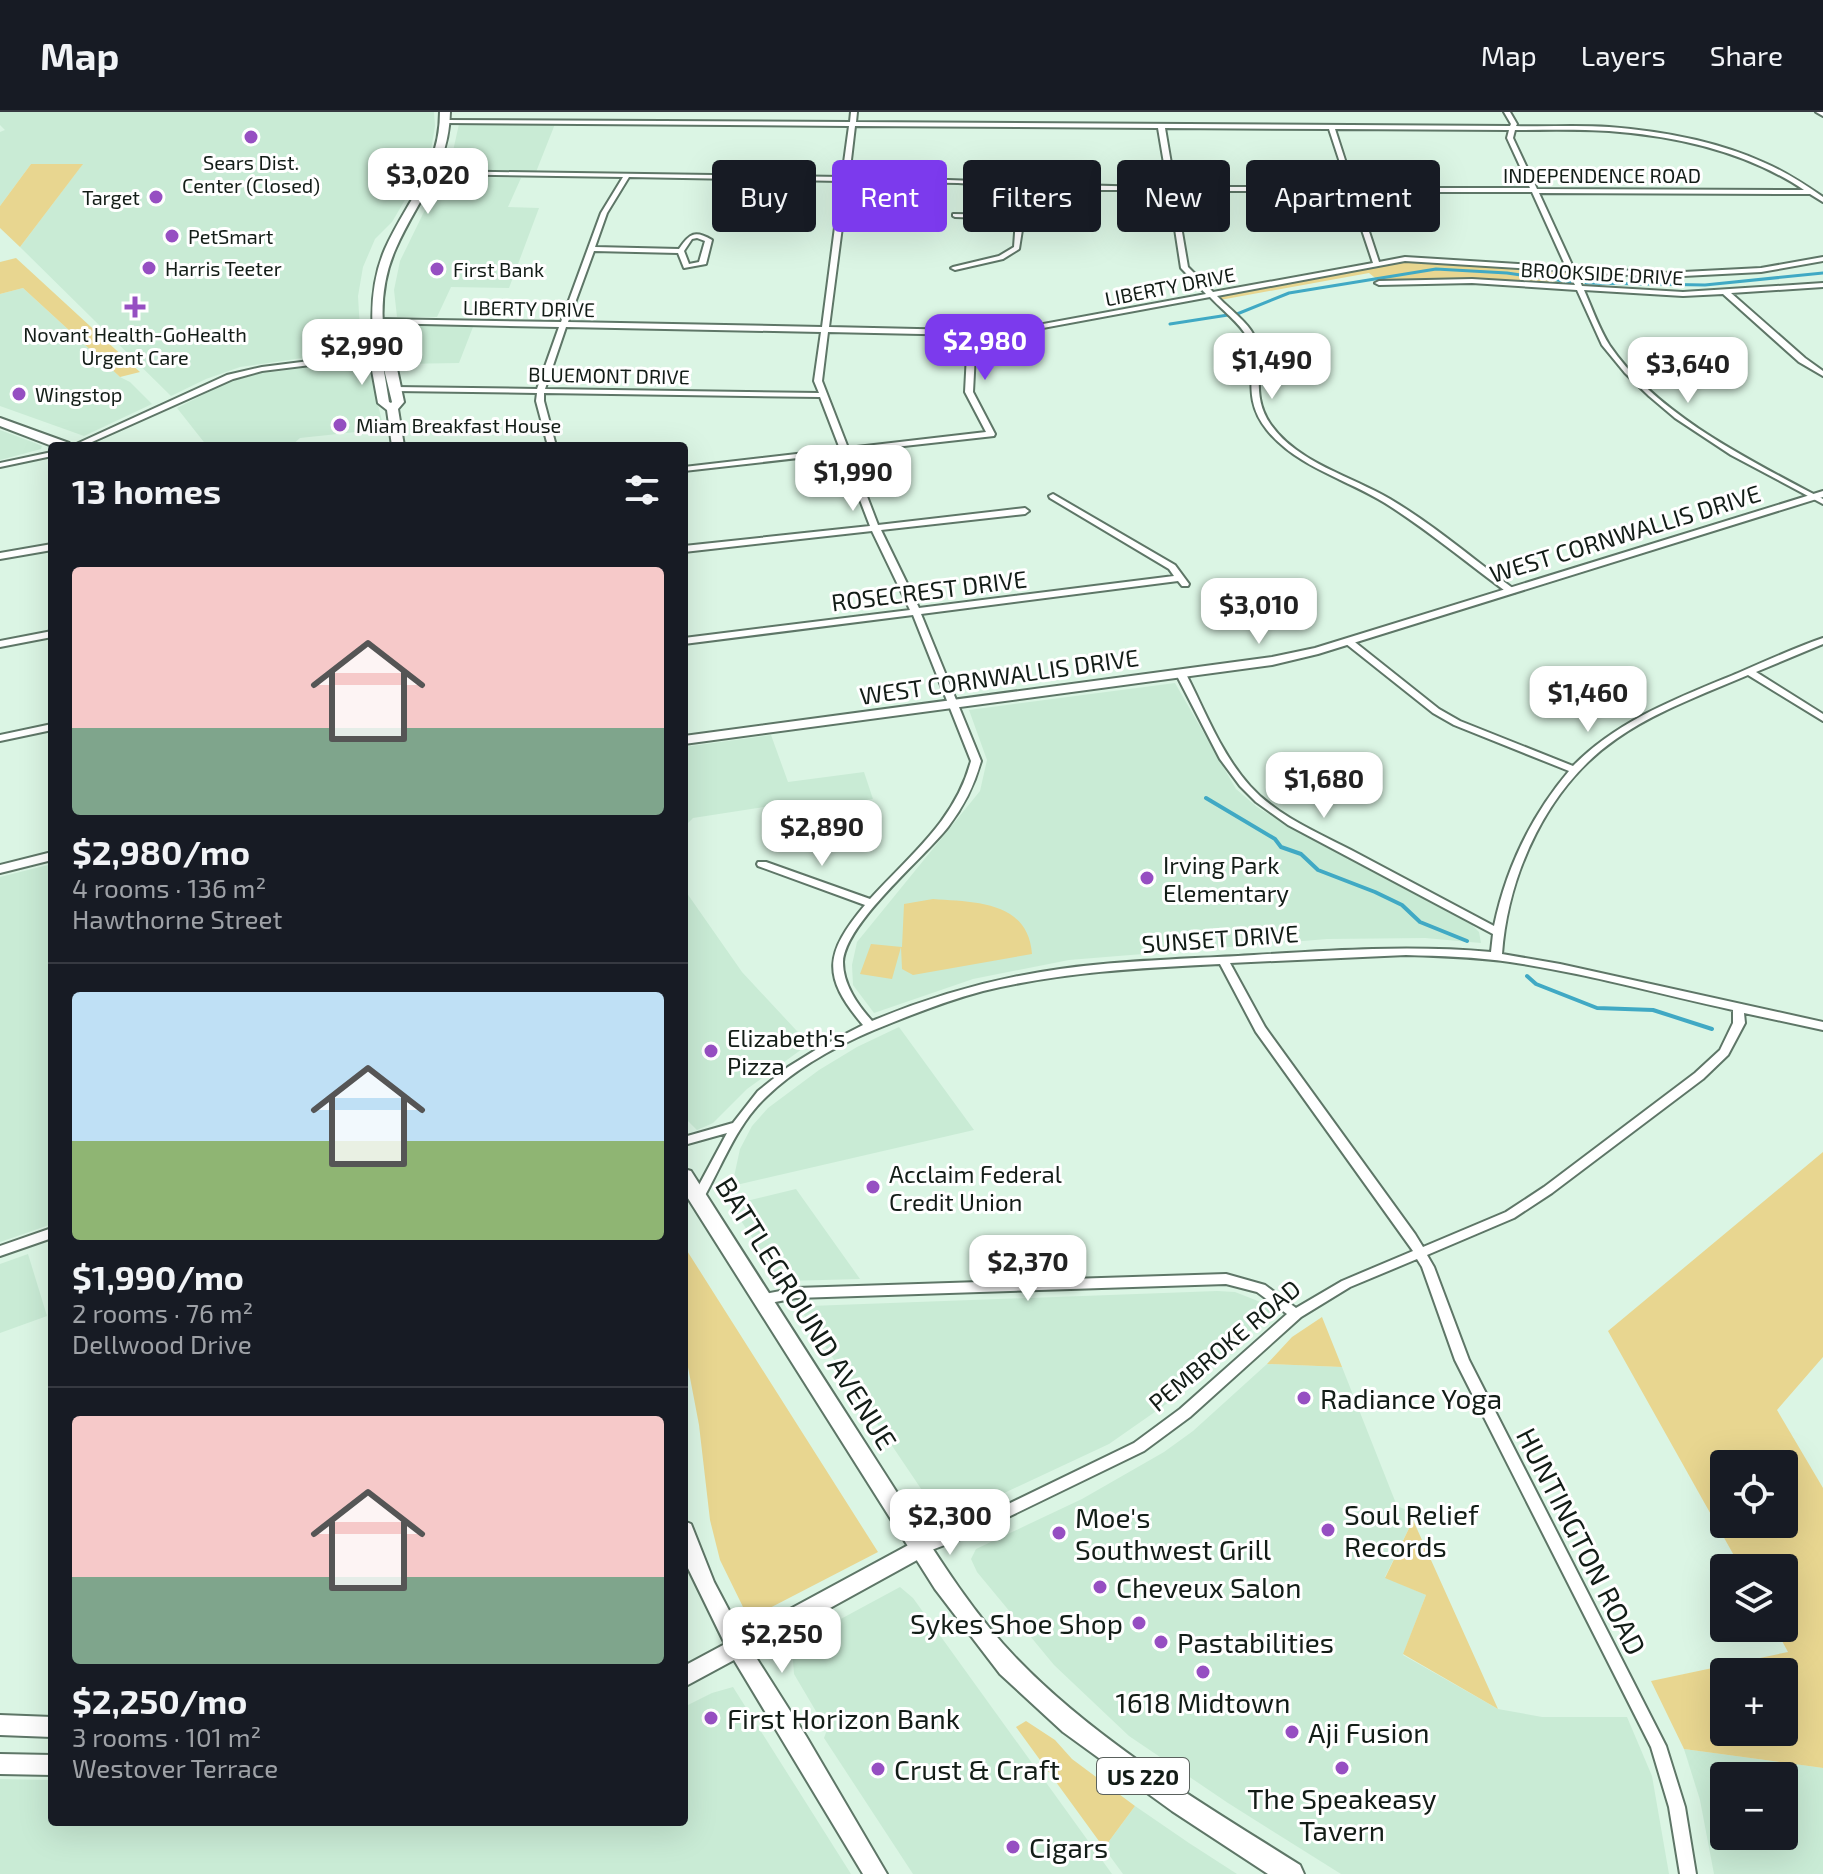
<!DOCTYPE html>
<meta charset="utf-8">
<style>
:root{--surface:#171b24;--page:#242831;--text:#f1f3f6;--muted:#9ea1a6;--line:#363941;--accent:#7c3aed}
body{margin:0;font-family:"Exo 2",sans-serif;background:var(--page);color:var(--text);height:100vh;display:flex;flex-direction:column;font-size:30px;white-space:nowrap}
*{box-sizing:border-box;margin:0}
p{font-size:26px;color:var(--muted)}
.icon{flex:none;width:44px;height:44px;fill:none;stroke:currentColor;stroke-width:2;stroke-linecap:round;stroke-linejoin:round}
.map{position:relative;flex:1;overflow:hidden}
.panel{position:absolute;left:48px;top:330px;width:640px;height:1384px;display:flex;flex-direction:column;background:var(--surface);border-radius:8px;box-shadow:0 8px 32px #0002}
.panel>*{flex:none}
.top-card{position:absolute;left:712px;top:48px;width:760px;height:72px;display:flex;gap:16px}
.controls{position:absolute;left:1710px;top:1338px;display:grid;gap:16px}
.controls a{display:grid;place-items:center;width:88px;height:88px;border-radius:8px;background:var(--surface);box-shadow:0 8px 32px #0002;font-size:40px}
.price{position:absolute;translate:-50% -68px;padding:0 18px;border-radius:16px;background:#fff;color:#222;font-size:26px;line-height:52px;filter:drop-shadow(0 2px 4px #0008)}
.price::after{content:'';position:absolute;left:50%;top:48px;width:24px;height:18px;margin-left:-12px;background:inherit;clip-path:polygon(0 0,100% 0,50% 100%)}
.price.on{background:var(--accent);color:#fff}
ul{padding:0;list-style:none}
li{display:grid;align-content:center;gap:16px;height:424px;padding:0 24px}
li+li{border-top:2px solid var(--line)}
li span{display:grid;place-items:center;height:248px;border-radius:8px;color:#555}
li>.icon{margin-inline-start:auto}
span .icon{width:144px;height:144px;fill:#fffc;stroke-width:1}
li b{font-size:34px}
h2{display:flex;justify-content:space-between;align-items:center;height:96px;padding:0 24px;font-size:34px}
.pill{padding:0 28px;border-radius:8px;background:var(--surface);box-shadow:0 8px 32px #0002;font-size:28px;line-height:72px}
.pill.on{background:var(--accent);color:#fff}
header{display:flex;align-items:center;gap:48px;box-sizing:border-box;height:112px;padding:0 40px;background:var(--surface);border-bottom:2px solid var(--line)}
header strong{font-size:38px}
nav{display:flex;gap:44px;margin-inline-start:auto;font-size:28px}
.map>svg:first-child{display:block}
.built{fill:#c9ebd5;fill-rule:evenodd}
.green{fill:#e8d690;fill-rule:evenodd}
.lines{fill:none;stroke-linecap:round;stroke-linejoin:round}
.stream-far1{stroke:#40a9c4;stroke-width:3}
.stream{stroke:#40a9c4;stroke-width:4}
.minor-casing{stroke:#5e7667;stroke-width:4}
.tertiary-casing{stroke:#5e7667;stroke-width:4}
.secondary-casing{stroke:#5e7667;stroke-width:4}
.primary-casing{stroke:#5e7667;stroke-width:4}
.minor{fill:#fff;fill-rule:evenodd}
.tertiary{fill:#fff;fill-rule:evenodd}
.secondary{fill:#fff;fill-rule:evenodd}
.primary{fill:#fff;fill-rule:evenodd}
.poi-dot{fill:#964fc2;stroke:#fff;stroke-width:3}
.labels{text-anchor:middle;dominant-baseline:central;stroke-width:6;stroke-linejoin:round;paint-order:stroke}
.far-poi-label{font-size:20px;fill:#131d17;stroke:#fff;text-anchor:start}
.far-street-label{font-size:20px;fill:#131d17;stroke:#fff}
.shield{fill:#fff;stroke:#5a615d;stroke-width:2}
.shield-label{font-size:22px;font-weight:bold;fill:#131d17}
.street-label{font-size:24px;fill:#131d17;stroke:#fff}
.poi-label{font-size:24px;fill:#131d17;stroke:#fff;text-anchor:start}
.near-street-label{font-size:28px;fill:#131d17;stroke:#fff}
.near-poi-label{font-size:28px;fill:#131d17;stroke:#fff;text-anchor:start}
</style>
<header>
<strong>Map</strong>
<nav><a>Map</a><a>Layers</a><a>Share</a></nav>
</header>
<div class="map">
<svg width="1823" height="1762" viewBox="0 0 1823 1762">
<rect width="100%" height="100%" fill="#dbf5e4"/>
<path class="built" d="M0,0H434L435,14L431,38L422,51L425,54L392,110L375,127L363,155L358,184L361,235L352,239L240,255L206,267L171,284L20,135L82,53L31,52L0,94V20L5,18L0,13Z
M459,12L462,11L555,12L536,60L449,57Z
M446,64L521,66L508,95L539,96L509,176L451,175L437,205H397L394,178L400,149L441,65Z
M23,176L120,265L130,270L152,292L84,324L0,294V182Z
M396,214L397,213L473,215L459,251L400,252Z
M358,249L368,253L384,317L300,326L291,334H207L177,296L228,270L257,262Z
M0,318L35,331L42,334L41,337L0,348Z
M1175,571L1236,677L1257,695L1298,720L1472,813L1479,820L1481,831L1425,826L1327,827L1069,848L973,867L874,901L853,873L852,853L857,830L980,679L987,648L969,598Z
M771,623L788,670L864,660L873,687L798,698L764,695L693,706L684,715V635Z
M52,752V1112L0,1130V765Z
M684,777L742,860L809,932L747,977L713,1011L697,1018L684,1005Z
M899,915L974,1018L732,1074L740,1037L752,1014L768,996L819,958L857,935Z
M796,1077L860,1167L785,1169L778,1165L734,1098V1092Z
M28,1142L47,1204L0,1221V1152Z
M1217,1179L1235,1180L1263,1191L1270,1198L1269,1203L1172,1288L1109,1332L953,1405L938,1402L802,1200L810,1194Z
M1267,1252L1342,1255L1397,1394L1409,1399L1413,1408L1385,1465L1426,1483L1403,1543L1498,1597L1542,1605H1627L1652,1664L1669,1762H1341L1228,1691L1129,1624L1054,1553L977,1460L971,1447L976,1437L1082,1387L1164,1340L1193,1319Z
M900,1475L913,1486L1112,1762H913L824,1626L827,1618L794,1562L793,1548L787,1536Z
M733,1575L851,1762H0V1667L52,1668V1710H684V1595L712,1581Z
M1684,1637L1823,1656V1762H1714L1700,1688ZM1724,1664H1784V1724H1724Z
M1135,1694L1189,1731L1237,1762H1123L1104,1736Z"/>
<path class="green" d="M31,52H83L20,135L0,116V94Z
M16,146L140,260L120,265L23,176L0,182V150Z
M1394,149L1567,161L1573,173L1457,166L1379,169L1369,161L1220,188L1215,184Z
M933,787C975,790 1028,789 1032,842L913,863L902,857L901,835L892,867L860,862L871,832L902,835L904,792Z
M1823,1040V1245L1777,1298L1823,1376V1656L1684,1637L1651,1569L1788,1540L1775,1516H1784V1456H1741L1608,1219ZM1724,1352H1784V1412H1724ZM1724,1560H1784V1620H1724Z
M684,1134L878,1440L758,1502H750L744,1497L720,1448L710,1408L699,1313L684,1234Z
M1322,1205L1342,1255L1267,1252L1292,1225Z
M1413,1408L1498,1597L1403,1542L1426,1483L1385,1466Z
M1026,1609L1055,1628L1072,1647L1135,1694L1104,1736L1016,1615Z"/>
<g class="lines">
<path class="stream-far1" d="M1586,171L1705,173L1823,161
M1237,202L1289,181L1436,157L1507,161L1571,170
M1170,212L1228,203"/>
<path class="stream" d="M1206,686L1275,727L1281,735L1301,742L1318,758L1375,780L1402,793L1420,810L1467,829
M1527,864L1536,872L1597,896L1653,898L1712,917"/>
<defs>
<path id="minor" d="M851,0H857L856,10L1510,14L1511,12L1504,0H1510L1517,12L1516,14C1547,15 1578,13 1609,15C1661,19 1717,29 1765,51C1786,60 1804,72 1823,85V90L1810,82L1539,81L1573,155L1664,161L1761,156L1823,145V149L1761,160L1664,165L1576,160L1582,174L1683,180L1823,171V175L1731,181L1805,246L1823,259V264L1799,250L1723,182L1683,184L1584,178C1592,196 1599,217 1610,234C1657,303 1751,349 1823,387V392L1731,343L1675,306L1649,284L1625,261L1602,233L1577,178L1472,171L1379,173L1375,171L1379,169L1472,167L1575,173L1568,159L1405,149L1217,184C1227,195 1249,211 1254,224C1266,255 1249,282 1271,313C1298,351 1351,364 1390,387C1434,413 1473,447 1514,477V481H1508C1467,451 1428,418 1385,391C1346,367 1297,355 1267,318C1239,283 1260,257 1247,225C1241,212 1220,196 1210,185L1005,223H976L973,280L995,322L994,324L850,340L878,413L1025,396L1029,399L1025,402L881,418L919,496L1174,464L1169,457L1050,386L1049,384L1053,382L1175,453L1189,472L1188,474H1182L1178,469L921,502L981,649C974,674 964,694 948,715C924,746 845,811 843,850C843,873 858,893 872,909C932,884 995,866 1060,857C1124,848 1189,847 1254,843C1333,838 1412,833 1491,840L1493,822L1288,713L1256,690L1240,674L1220,647L1176,562L1178,560H1184L1186,562C1205,599 1221,642 1250,674C1277,704 1318,721 1353,739C1400,764 1447,789 1494,814C1506,757 1531,704 1569,659L1454,613L1433,601L1345,531V527H1351L1439,597L1460,609L1573,654C1618,608 1680,585 1738,561C1766,549 1794,536 1823,526V532L1756,560L1823,602V609L1748,563C1704,582 1656,599 1616,627C1548,674 1508,761 1502,842L1560,852L1823,910V918L1744,901L1745,911L1728,943L1703,967L1552,1081L1514,1106L1427,1143L1434,1155L1469,1248L1666,1634L1685,1695L1696,1762H1680L1669,1695L1651,1635L1455,1248L1422,1155L1417,1147L1350,1175L1301,1205L1190,1305L1144,1339L971,1423L921,1442L916,1440L914,1436L916,1432L961,1415L1134,1331L1180,1297L1287,1202L1257,1180L1226,1172L796,1186L760,1193L756,1191L754,1188L756,1185L760,1183L796,1176L1226,1162L1265,1173L1296,1196L1342,1169L1413,1139L1256,920L1220,852C1140,856 1061,860 983,879C946,889 910,903 874,918C836,934 796,956 766,985C736,1013 722,1054 702,1089H694L692,1086L727,1021L684,1033V1025L733,1011L758,979L788,955L822,934L863,913C821,864 825,841 865,793L758,754L757,752L758,750H766L870,787C910,743 955,709 971,649L913,503L684,532V526L910,498L872,419L684,440V434L870,414L842,341L684,359V355L840,337L820,285L544,281V289L556,334H548L536,289L537,281L395,279L391,277L395,275L537,277L559,215L377,211L373,209L377,207L561,210L601,101L623,65L433,62L431,61V59L842,65L849,14L446,11L443,9L444,8L850,10ZM855,14L1158,16L1168,75C1061,74 955,67 849,65ZM1165,16L1329,17L1348,75H1175ZM1335,17L1509,18L1507,26L1530,76H1354ZM1515,18C1546,18 1578,17 1609,19C1677,24 1747,40 1804,78L1537,77L1513,26ZM629,65L841,69L822,215L568,210L594,139L678,141L684,156L706,152L712,128C695,118 690,121 679,137L595,135L607,101ZM848,69L958,71L1019,75L1016,103L953,102V104L955,105L1016,107L1014,135L999,144L953,155L951,156L955,158L1003,147L1019,137L1024,105L1023,103L1025,75L1077,78H1169L1181,156L1206,182L1005,219L829,215ZM1175,79H1349L1373,151L1213,180L1188,155ZM1356,80H1532L1566,155L1405,145L1379,150ZM697,126L705,129L699,150L689,152L684,139L692,127ZM566,215L821,220L814,269L819,281L545,277ZM828,220L968,223L965,280L986,320L848,336L822,269ZM1406,843C1441,844 1476,845 1510,850C1585,861 1659,882 1733,898V911L1720,938L1695,961L1544,1075L1506,1100L1423,1135L1415,1122L1265,915L1230,851Z
M381,240H384V244L262,259L233,267L83,334H72L227,263L262,255Z
M52,340V344L0,355V351Z
M52,432V438L0,447V441Z
M52,519V525L0,535V529Z
M52,612V618L0,629V623Z
M52,1116V1126L0,1144V1134Z"/>
<path id="tertiary" d="M1823,379V385L1318,542L1272,553L684,632V624L1272,545L1315,536Z
M52,740V748L0,761V753Z"/>
<path id="secondary" d="M440,0H450C449,56 417,88 396,136C380,171 380,209 387,245L396,252L404,290L398,297L404,334H392L387,298L378,291L371,253L376,247C370,210 370,172 385,137C407,88 440,57 440,0ZM383,253L392,290L391,291L389,290Z
M684,1409L691,1412L714,1470L742,1523L914,1430L921,1427L928,1430L931,1436L928,1442L752,1539L806,1624L887,1762H863L734,1548L684,1575V1554L725,1532L684,1448Z
M0,1603L52,1605V1625L0,1623Z
M0,1642L52,1643V1663L0,1662Z"/>
<path id="primary" d="M1816,0H1823V4Z
M0,306L69,331L71,334H52L0,314Z
M684,1057L691,1059C756,1161 821,1263 887,1365C927,1427 965,1493 1017,1547C1098,1631 1202,1691 1300,1753L1304,1762H1268L1172,1699L1063,1620L1000,1562L935,1477L684,1080Z"/>
</defs>
<use href="#minor" class="minor-casing"/>
<use href="#tertiary" class="tertiary-casing"/>
<use href="#secondary" class="secondary-casing"/>
<use href="#primary" class="primary-casing"/>
<use href="#minor" class="minor"/>
<use href="#tertiary" class="tertiary"/>
<use href="#secondary" class="secondary"/>
<use href="#primary" class="primary"/>
</g>
<g class="poi-dot">
<circle cx="251" cy="25" r="8"/>
<circle cx="156" cy="85" r="8"/>
<circle cx="172" cy="124" r="8"/>
<circle cx="149" cy="156" r="8"/>
<circle cx="437" cy="157" r="8"/>
<path d="M131 183h8v8h8v8h-8v8h-8v-8h-8v-8h8z"/>
<circle cx="19" cy="282" r="8"/>
<circle cx="340" cy="313" r="8"/>
<circle cx="1147" cy="766" r="8"/>
<circle cx="711" cy="939" r="8"/>
<circle cx="873" cy="1075" r="8"/>
<circle cx="1304" cy="1286" r="8"/>
<circle cx="1328" cy="1418" r="8"/>
<circle cx="1059" cy="1421" r="8"/>
<circle cx="1100" cy="1475" r="8"/>
<circle cx="1139" cy="1511" r="8"/>
<circle cx="1161" cy="1530" r="8"/>
<circle cx="1203" cy="1560" r="8"/>
<circle cx="711" cy="1606" r="8"/>
<circle cx="1292" cy="1620" r="8"/>
<circle cx="1342" cy="1656" r="8"/>
<circle cx="878" cy="1657" r="8"/>
<circle cx="1013" cy="1735" r="8"/>
</g>
<g class="labels">
<g class="far-poi-label">
<text x="251" y="50" text-anchor="middle">Sears Dist.<tspan x="251" dy="23">Center (Closed)</tspan></text>
<text x="140" y="85" text-anchor="end">Target</text>
<text x="188" y="124">PetSmart</text>
<text x="165" y="156">Harris Teeter</text>
<text x="453" y="157">First Bank</text>
<text x="135" y="222" text-anchor="middle">Novant Health-GoHealth<tspan x="135" dy="23">Urgent Care</tspan></text>
<text x="35" y="282">Wingstop</text>
<text x="356" y="313">Miam Breakfast House</text>
</g>
<g class="far-street-label">
<text x="1602" y="63">INDEPENDENCE ROAD</text>
<text transform="translate(1602 161) rotate(3)">BROOKSIDE DRIVE</text>
<text transform="translate(1170 174) rotate(-11)">LIBERTY DRIVE</text>
<text transform="translate(529 196) rotate(1)">LIBERTY DRIVE</text>
<text transform="translate(609 263) rotate(1)">BLUEMONT DRIVE</text>
</g>
<rect class="shield" x="1097" y="1646" width="92" height="36" rx="6"/>
<g class="shield-label">
<text x="1143" y="1664">US 220</text>
</g>
<g class="street-label">
<text transform="translate(1625 421) rotate(-17)">WEST CORNWALLIS DRIVE</text>
<text transform="translate(929 478) rotate(-7)">ROSECREST DRIVE</text>
<text transform="translate(999 564) rotate(-8)">WEST CORNWALLIS DRIVE</text>
<text transform="translate(1220 826) rotate(-4)">SUNSET DRIVE</text>
<text transform="translate(1224 1233) rotate(-40)">PEMBROKE ROAD</text>
</g>
<g class="poi-label">
<text x="1163" y="752">Irving Park<tspan x="1163" dy="28">Elementary</tspan></text>
<text x="727" y="925">Elizabeth's<tspan x="727" dy="28">Pizza</tspan></text>
<text x="889" y="1061">Acclaim Federal<tspan x="889" dy="28">Credit Union</tspan></text>
</g>
<g class="near-street-label">
<text transform="translate(807 1201) rotate(58)">BATTLEGROUND AVENUE</text>
<text transform="translate(1582 1429) rotate(63)">HUNTINGTON ROAD</text>
</g>
<g class="near-poi-label">
<text x="1320" y="1286">Radiance Yoga</text>
<text x="1344" y="1402">Soul Relief<tspan x="1344" dy="32">Records</tspan></text>
<text x="1075" y="1405">Moe's<tspan x="1075" dy="32">Southwest Grill</tspan></text>
<text x="1116" y="1475">Cheveux Salon</text>
<text x="1123" y="1511" text-anchor="end">Sykes Shoe Shop</text>
<text x="1177" y="1530">Pastabilities</text>
<text x="1203" y="1590" text-anchor="middle">1618 Midtown</text>
<text x="727" y="1606">First Horizon Bank</text>
<text x="1308" y="1620">Aji Fusion</text>
<text x="894" y="1657">Crust &amp; Craft</text>
<text x="1342" y="1686" text-anchor="middle">The Speakeasy<tspan x="1342" dy="32">Tavern</tspan></text>
<text x="1029" y="1735">Cigars</text>
</g>
</g>
</svg>
<div class="controls">
<a><svg class="icon" aria-label="locate" viewBox="0 0 24 24"><circle cx="12" cy="12" r="6"/><path d="M12 2v4M12 18v4M2 12h4M18 12h4"/></svg></a>
<a><svg class="icon" aria-label="layers" viewBox="0 0 24 24"><path d="M12 4l9 5-9 5-9-5zM3 14l9 5 9-5"/></svg></a>
<a>+</a>
<a>−</a>
</div>
<b class="price" style="left:428px;top:104px">$3,020</b>
<b class="price on" style="left:985px;top:270px">$2,980</b>
<b class="price" style="left:362px;top:275px">$2,990</b>
<b class="price" style="left:1272px;top:289px">$1,490</b>
<b class="price" style="left:1688px;top:293px">$3,640</b>
<b class="price" style="left:853px;top:401px">$1,990</b>
<b class="price" style="left:1259px;top:534px">$3,010</b>
<b class="price" style="left:1588px;top:622px">$1,460</b>
<b class="price" style="left:1324px;top:708px">$1,680</b>
<b class="price" style="left:822px;top:756px">$2,890</b>
<b class="price" style="left:1028px;top:1191px">$2,370</b>
<b class="price" style="left:950px;top:1445px">$2,300</b>
<b class="price" style="left:782px;top:1563px">$2,250</b>
<div class="top-card">
<a class="pill">Buy</a>
<a class="pill on">Rent</a>
<a class="pill">Filters</a>
<a class="pill">New</a>
<a class="pill">Apartment</a>
</div>
<section class="panel">
<h2>13 homes<svg class="icon" aria-label="filters" viewBox="0 0 24 24"><path d="M4 7h16M4 17h16"/><circle cx="9" cy="7" r="2"/><circle cx="15" cy="17" r="2"/></svg></h2>
<ul>
<li><span style="background:linear-gradient(#f6c9c9 65%,#7fa58c 0)"><svg class="icon" aria-label="home" viewBox="0 0 24 24"><path d="M3 11l9-7 9 7M6 9v11h12V9"/></svg></span><div><b>$2,980/mo</b><p>4 rooms · 136 m²</p><p>Hawthorne Street</p></div></li>
<li><span style="background:linear-gradient(#bfe0f5 60%,#8fb573 0)"><svg class="icon" aria-label="home" viewBox="0 0 24 24"><path d="M3 11l9-7 9 7M6 9v11h12V9"/></svg></span><div><b>$1,990/mo</b><p>2 rooms · 76 m²</p><p>Dellwood Drive</p></div></li>
<li><span style="background:linear-gradient(#f6c9c9 65%,#7fa58c 0)"><svg class="icon" aria-label="home" viewBox="0 0 24 24"><path d="M3 11l9-7 9 7M6 9v11h12V9"/></svg></span><div><b>$2,250/mo</b><p>3 rooms · 101 m²</p><p>Westover Terrace</p></div></li>
</ul>
</section>
</div>
